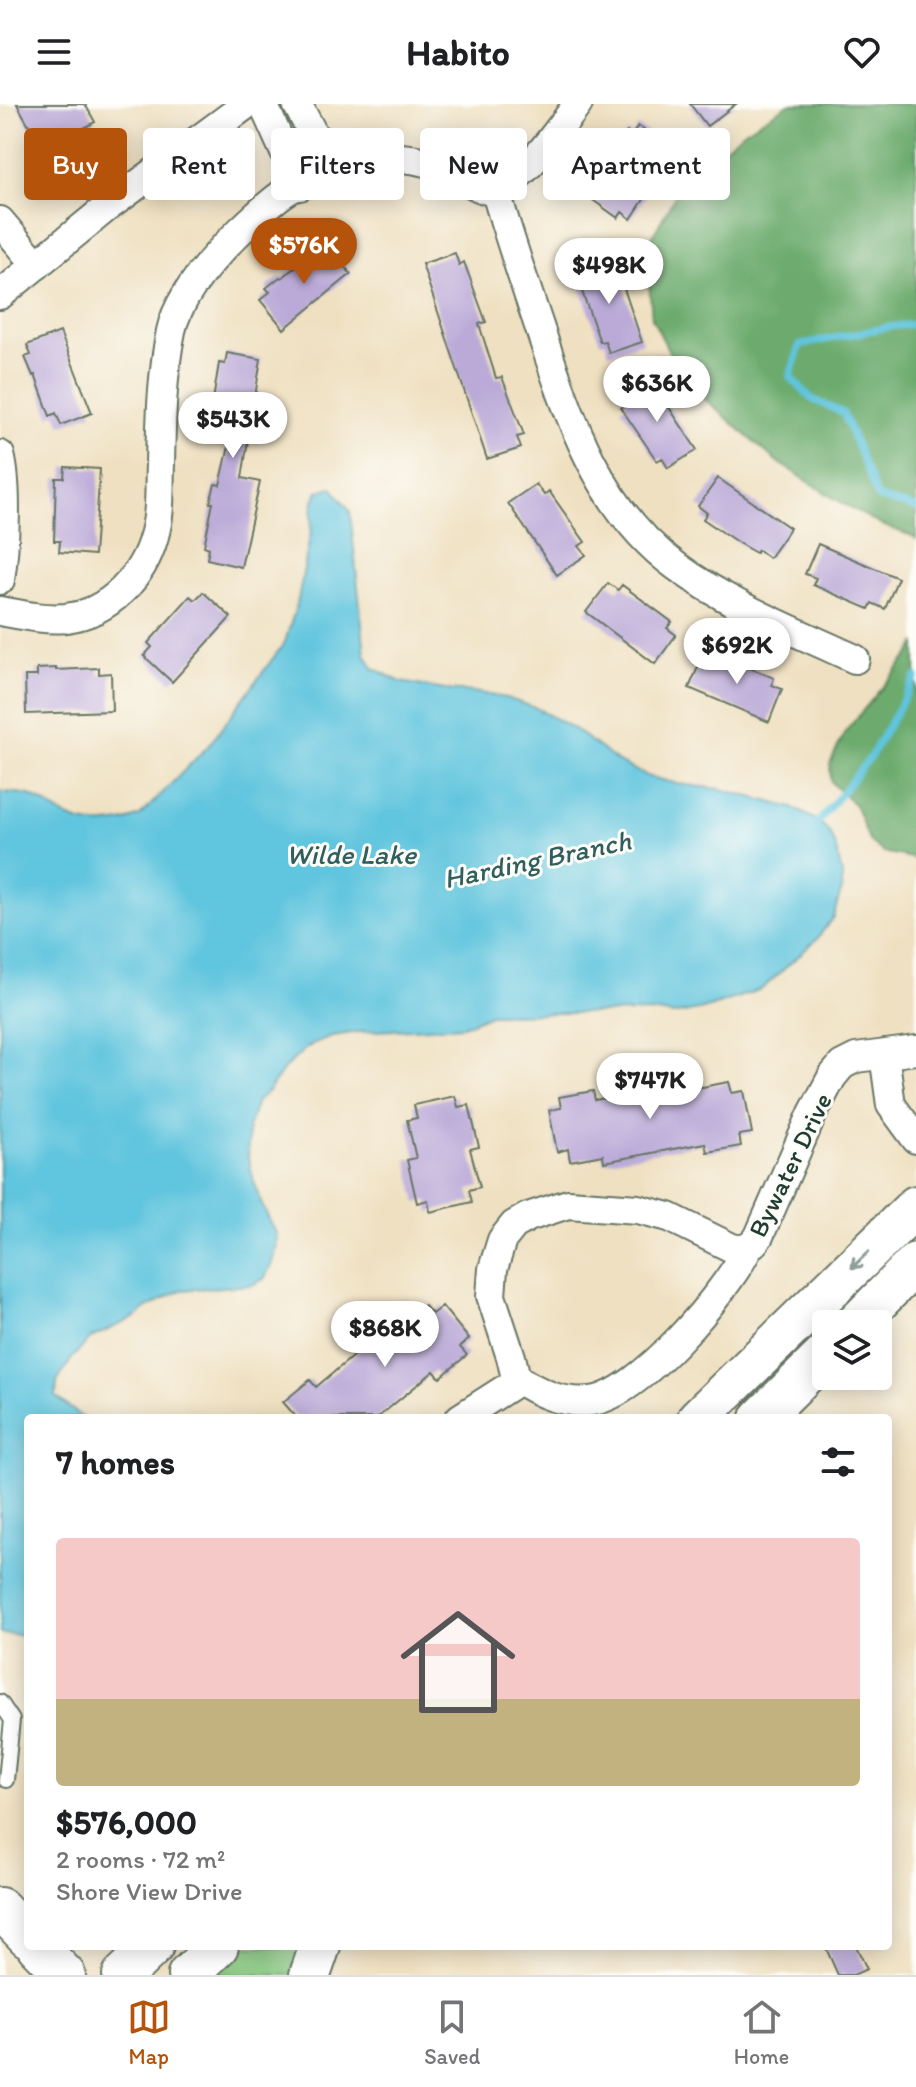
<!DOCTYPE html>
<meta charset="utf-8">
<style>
:root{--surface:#fff;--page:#f6f6f6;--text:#202124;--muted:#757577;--line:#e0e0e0;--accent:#b45309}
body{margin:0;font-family:Itim,sans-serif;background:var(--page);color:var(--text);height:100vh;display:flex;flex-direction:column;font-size:30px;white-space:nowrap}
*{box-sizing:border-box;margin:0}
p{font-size:26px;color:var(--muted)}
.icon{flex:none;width:44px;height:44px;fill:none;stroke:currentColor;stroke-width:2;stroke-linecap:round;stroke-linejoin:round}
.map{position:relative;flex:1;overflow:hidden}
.side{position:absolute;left:24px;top:1310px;width:868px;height:536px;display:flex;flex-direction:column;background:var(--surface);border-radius:8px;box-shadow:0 4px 20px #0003}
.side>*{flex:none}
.banner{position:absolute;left:24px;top:24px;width:868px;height:72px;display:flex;gap:16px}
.tools{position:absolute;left:812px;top:1206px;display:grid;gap:16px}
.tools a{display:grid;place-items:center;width:80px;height:80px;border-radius:8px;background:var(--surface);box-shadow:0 4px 20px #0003;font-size:40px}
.price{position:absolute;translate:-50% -68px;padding:0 18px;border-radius:28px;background:#fff;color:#222;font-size:26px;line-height:52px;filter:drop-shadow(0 2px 4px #0008)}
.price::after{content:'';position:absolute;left:50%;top:48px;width:24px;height:18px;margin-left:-12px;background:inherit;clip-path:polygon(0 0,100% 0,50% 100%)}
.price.on{background:var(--accent);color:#fff}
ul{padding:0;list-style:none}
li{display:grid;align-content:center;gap:16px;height:424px;padding:0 32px}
li span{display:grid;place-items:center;height:248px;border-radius:8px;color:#555}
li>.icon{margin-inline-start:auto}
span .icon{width:144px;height:144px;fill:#fffc;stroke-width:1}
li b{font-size:34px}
h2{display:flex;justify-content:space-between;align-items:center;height:96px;padding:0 32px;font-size:34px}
.chip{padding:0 28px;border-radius:8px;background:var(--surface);box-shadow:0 4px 20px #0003;font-size:28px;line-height:72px}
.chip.on{background:var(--accent);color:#fff}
header{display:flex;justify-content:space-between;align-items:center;height:104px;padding:0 32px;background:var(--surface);font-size:36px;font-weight:700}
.tabs{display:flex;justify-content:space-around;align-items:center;height:112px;border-top:2px solid var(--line);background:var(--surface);font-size:22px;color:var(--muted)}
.tabs a{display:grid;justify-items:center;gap:4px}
.tabs .on{color:var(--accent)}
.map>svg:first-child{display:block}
.green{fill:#85c67e;stroke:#528259;stroke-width:2}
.forest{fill:#6cab6d;stroke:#467450;stroke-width:2}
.water{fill:#61c5de;stroke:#408189;stroke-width:2}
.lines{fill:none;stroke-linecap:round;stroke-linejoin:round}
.stream{stroke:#61c5de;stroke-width:7}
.building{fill:#bbaad8}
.lane-casing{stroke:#687665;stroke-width:18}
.street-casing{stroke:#687665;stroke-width:32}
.secondary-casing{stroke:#687665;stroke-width:44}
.lane{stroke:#fff;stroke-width:14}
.street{stroke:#fff;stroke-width:28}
.secondary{stroke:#fff;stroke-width:40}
.oneway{stroke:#8f9e9a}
.labels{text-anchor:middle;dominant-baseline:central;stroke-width:6;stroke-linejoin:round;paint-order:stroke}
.street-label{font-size:26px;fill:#1f3d34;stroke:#fdfcf7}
.water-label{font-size:28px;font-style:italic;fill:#305f5e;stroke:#fdfcf7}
</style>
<header><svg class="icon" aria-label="menu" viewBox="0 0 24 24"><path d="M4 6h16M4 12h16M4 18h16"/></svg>Habito<svg class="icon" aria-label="heart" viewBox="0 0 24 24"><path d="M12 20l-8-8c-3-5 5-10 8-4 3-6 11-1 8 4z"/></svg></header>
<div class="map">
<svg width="916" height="1871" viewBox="0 0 916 1871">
<rect width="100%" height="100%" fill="#fdfcf7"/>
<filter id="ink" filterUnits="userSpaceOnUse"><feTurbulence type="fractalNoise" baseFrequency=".0125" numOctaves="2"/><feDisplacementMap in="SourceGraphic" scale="16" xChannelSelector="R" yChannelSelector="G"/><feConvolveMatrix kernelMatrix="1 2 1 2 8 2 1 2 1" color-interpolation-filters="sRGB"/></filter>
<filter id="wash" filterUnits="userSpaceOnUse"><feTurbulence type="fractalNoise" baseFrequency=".006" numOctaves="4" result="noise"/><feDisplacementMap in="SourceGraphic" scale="32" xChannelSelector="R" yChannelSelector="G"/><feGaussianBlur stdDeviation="1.8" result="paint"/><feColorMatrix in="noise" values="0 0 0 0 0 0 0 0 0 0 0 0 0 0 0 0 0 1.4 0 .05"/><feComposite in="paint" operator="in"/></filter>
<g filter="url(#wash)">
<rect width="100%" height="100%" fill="#efe0c1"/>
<path class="green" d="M234,1842H305L296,1871H204Z"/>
<path class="forest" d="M789,0H916V435L912,432L879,420L832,393L775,356L684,277L652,214L646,144L680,83L744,27Z
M916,540V755L883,748L869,737L856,702L831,678L830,660L845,628L910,550Z"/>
<path class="water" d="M332,383L350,407L365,550L373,564L401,578L445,586L474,588L506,594L536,604L574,625L620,659L647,672L678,680L721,685L793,704L819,717L829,728L835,741L842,770V785L833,813L817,835L762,885L703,905L673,911L658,908L490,910L463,922L359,928L332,932L319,937L306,944L285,964L268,987L257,997L248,1024V1054L255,1082L263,1103L277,1131L276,1147L271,1162L264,1175L252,1181L181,1186L148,1203L136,1213L91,1234L72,1254L57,1278L56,1293L83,1314H28V1531L0,1530V687C10,690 23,688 32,692C43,697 54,706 65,712C88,724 117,722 140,712L209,641L285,538L298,496L311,427L313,400L318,387Z"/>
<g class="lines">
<path class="stream" d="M916,220L888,223L800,241L790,273L812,295L843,309L878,394L916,404
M812,719L819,717L871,652L916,573"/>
</g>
<g id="blocks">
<path class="building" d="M17,0H85L95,18L45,45L34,23L31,25Z
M690,0H736L707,22Z
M638,22L667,41L663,47L671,54L631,115L622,108L618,114L590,94L597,83L592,80L627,28L632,31Z
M328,143L351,170L284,225L260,196L270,188L266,184L280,173L282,174L314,147L318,151Z
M455,149L459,161L464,158L486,218L479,220L496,274L502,273L524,331L517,333L521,344L487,355L422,160Z
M614,155L642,238L609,249L605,237L600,238L579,179L584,177L581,166Z
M60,228L92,309L61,321L56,309L50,312L35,271L33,272L25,253L31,251L27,241Z
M227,249L261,255L242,374L260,378L241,463L207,455L209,444L204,442L213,399H210L215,380L220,381L230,338L211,335L213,322L209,321L219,259L225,260Z
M649,273L697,346L668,364L662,354L657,357L621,304L627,300L621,291Z
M65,363L100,365L94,451L59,448L60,437H54L56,374H64Z
M718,374L790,424L769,454L758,446L756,449L740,440L703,415L707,409L698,402Z
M536,380L544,391L549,387L585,438L579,442L586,451L557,471L508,399Z
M818,440L898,474L885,505L872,499L869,505L813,481L816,474L805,470Z
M608,479L618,486L622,481L672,518L667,524L676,531L655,560L586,508Z
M203,488L231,513L172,578L144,552L152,543L148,539L190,492L195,496Z
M704,549L716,554L717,550L774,574L772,581L782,585L769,618L689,584Z
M56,564V566L99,564V570L111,569L112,607L26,610L25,572H37V565Z
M695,977L697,984L729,978L732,989L744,987L752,1029L739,1031L741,1042L707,1048L705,1039L604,1058L603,1051L570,1057L568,1045L557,1048L549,1006L561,1004L559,993L593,987L595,996Z
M455,992L458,1003L469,1001L479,1043L470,1045L480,1083L469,1086L472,1098L430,1108L428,1096L417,1099L407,1056L416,1054L407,1016L417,1014L414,1001Z
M424,1201L432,1210L442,1202L469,1235L460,1243L467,1251L440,1274L434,1267L377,1314H297L283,1298L310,1276L316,1283L395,1217L400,1222Z
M825,1842H856L867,1865L853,1871H838Z"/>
</g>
</g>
<g filter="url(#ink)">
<use href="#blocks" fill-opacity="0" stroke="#687665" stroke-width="2"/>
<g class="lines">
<defs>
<path id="lane" d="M0,1598L12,1616L6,1676"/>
<path id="street" d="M263,0L300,82
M297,0L311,26L329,69
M496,88C509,133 524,178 539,222C568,310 598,405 676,462C730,502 795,527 855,555
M0,117L37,161
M0,191L106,104L247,0
M0,351C8,382 5,443 0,476
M0,507C22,511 44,516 66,514C109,509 143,473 154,432C161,409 159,384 160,360C161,316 162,270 171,227C180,185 226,139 257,111C267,102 278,92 290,85C320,70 367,54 401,54C420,55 436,60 453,69C467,76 480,86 496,88C531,66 554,32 578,0
M884,950L891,1001L916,1035
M516,1274C539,1289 562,1300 591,1297C639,1292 727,1187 748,1144
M460,1314L510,1282L516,1274L511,1253L491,1192L493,1165L502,1136L514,1121L528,1113L568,1100L638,1105L669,1113L732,1144C745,1147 752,1143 759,1132L813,1009L832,973L842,961L856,954L916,946"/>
<path id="secondary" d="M856,1220L916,1159
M698,1314L916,1102
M761,1314L826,1250
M0,1804L28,1833
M37,1842L65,1871
M123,1871L153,1842
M188,1871L218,1842
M310,1871L320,1842"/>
</defs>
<use href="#lane" class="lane-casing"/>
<use href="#street" class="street-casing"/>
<use href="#secondary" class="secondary-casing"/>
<use href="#lane" class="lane"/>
<use href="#street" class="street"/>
<use href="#secondary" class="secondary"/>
</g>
<defs><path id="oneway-shaft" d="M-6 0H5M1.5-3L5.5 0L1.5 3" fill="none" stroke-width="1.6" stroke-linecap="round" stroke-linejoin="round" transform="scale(2)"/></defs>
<use class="oneway" href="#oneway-shaft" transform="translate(860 1156) rotate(136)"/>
</g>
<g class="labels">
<g class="street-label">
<text transform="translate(790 1061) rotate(-64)">Bywater Drive</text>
</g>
<g class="water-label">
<text x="351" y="750">Wilde Lake</text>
<text transform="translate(537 755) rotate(-12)">Harding Branch</text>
</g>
</g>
</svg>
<div class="tools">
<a><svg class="icon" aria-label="layers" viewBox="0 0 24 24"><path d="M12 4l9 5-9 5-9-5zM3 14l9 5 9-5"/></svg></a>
</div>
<b class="price on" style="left:304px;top:182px">$576K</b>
<b class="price" style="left:609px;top:202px">$498K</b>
<b class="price" style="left:657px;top:320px">$636K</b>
<b class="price" style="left:233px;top:356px">$543K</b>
<b class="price" style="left:737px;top:582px">$692K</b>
<b class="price" style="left:650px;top:1017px">$747K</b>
<b class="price" style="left:385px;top:1265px">$868K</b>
<div class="banner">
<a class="chip on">Buy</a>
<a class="chip">Rent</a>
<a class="chip">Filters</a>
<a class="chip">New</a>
<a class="chip">Apartment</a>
</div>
<section class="side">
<h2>7 homes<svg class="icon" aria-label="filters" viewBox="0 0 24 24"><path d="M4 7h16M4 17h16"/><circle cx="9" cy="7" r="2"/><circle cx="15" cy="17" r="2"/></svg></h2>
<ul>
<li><span style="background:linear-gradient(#f6c9c9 65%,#c2b280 0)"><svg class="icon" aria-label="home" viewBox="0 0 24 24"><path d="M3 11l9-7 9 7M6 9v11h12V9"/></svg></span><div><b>$576,000</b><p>2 rooms · 72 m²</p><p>Shore View Drive</p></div></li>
</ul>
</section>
</div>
<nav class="tabs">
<a class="on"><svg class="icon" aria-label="map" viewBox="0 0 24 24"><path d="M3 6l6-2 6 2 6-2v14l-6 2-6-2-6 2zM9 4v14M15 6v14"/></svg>Map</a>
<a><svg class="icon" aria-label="saved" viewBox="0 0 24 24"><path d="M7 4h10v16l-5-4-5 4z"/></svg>Saved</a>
<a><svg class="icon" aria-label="home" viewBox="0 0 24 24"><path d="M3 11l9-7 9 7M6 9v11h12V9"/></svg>Home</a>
</nav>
